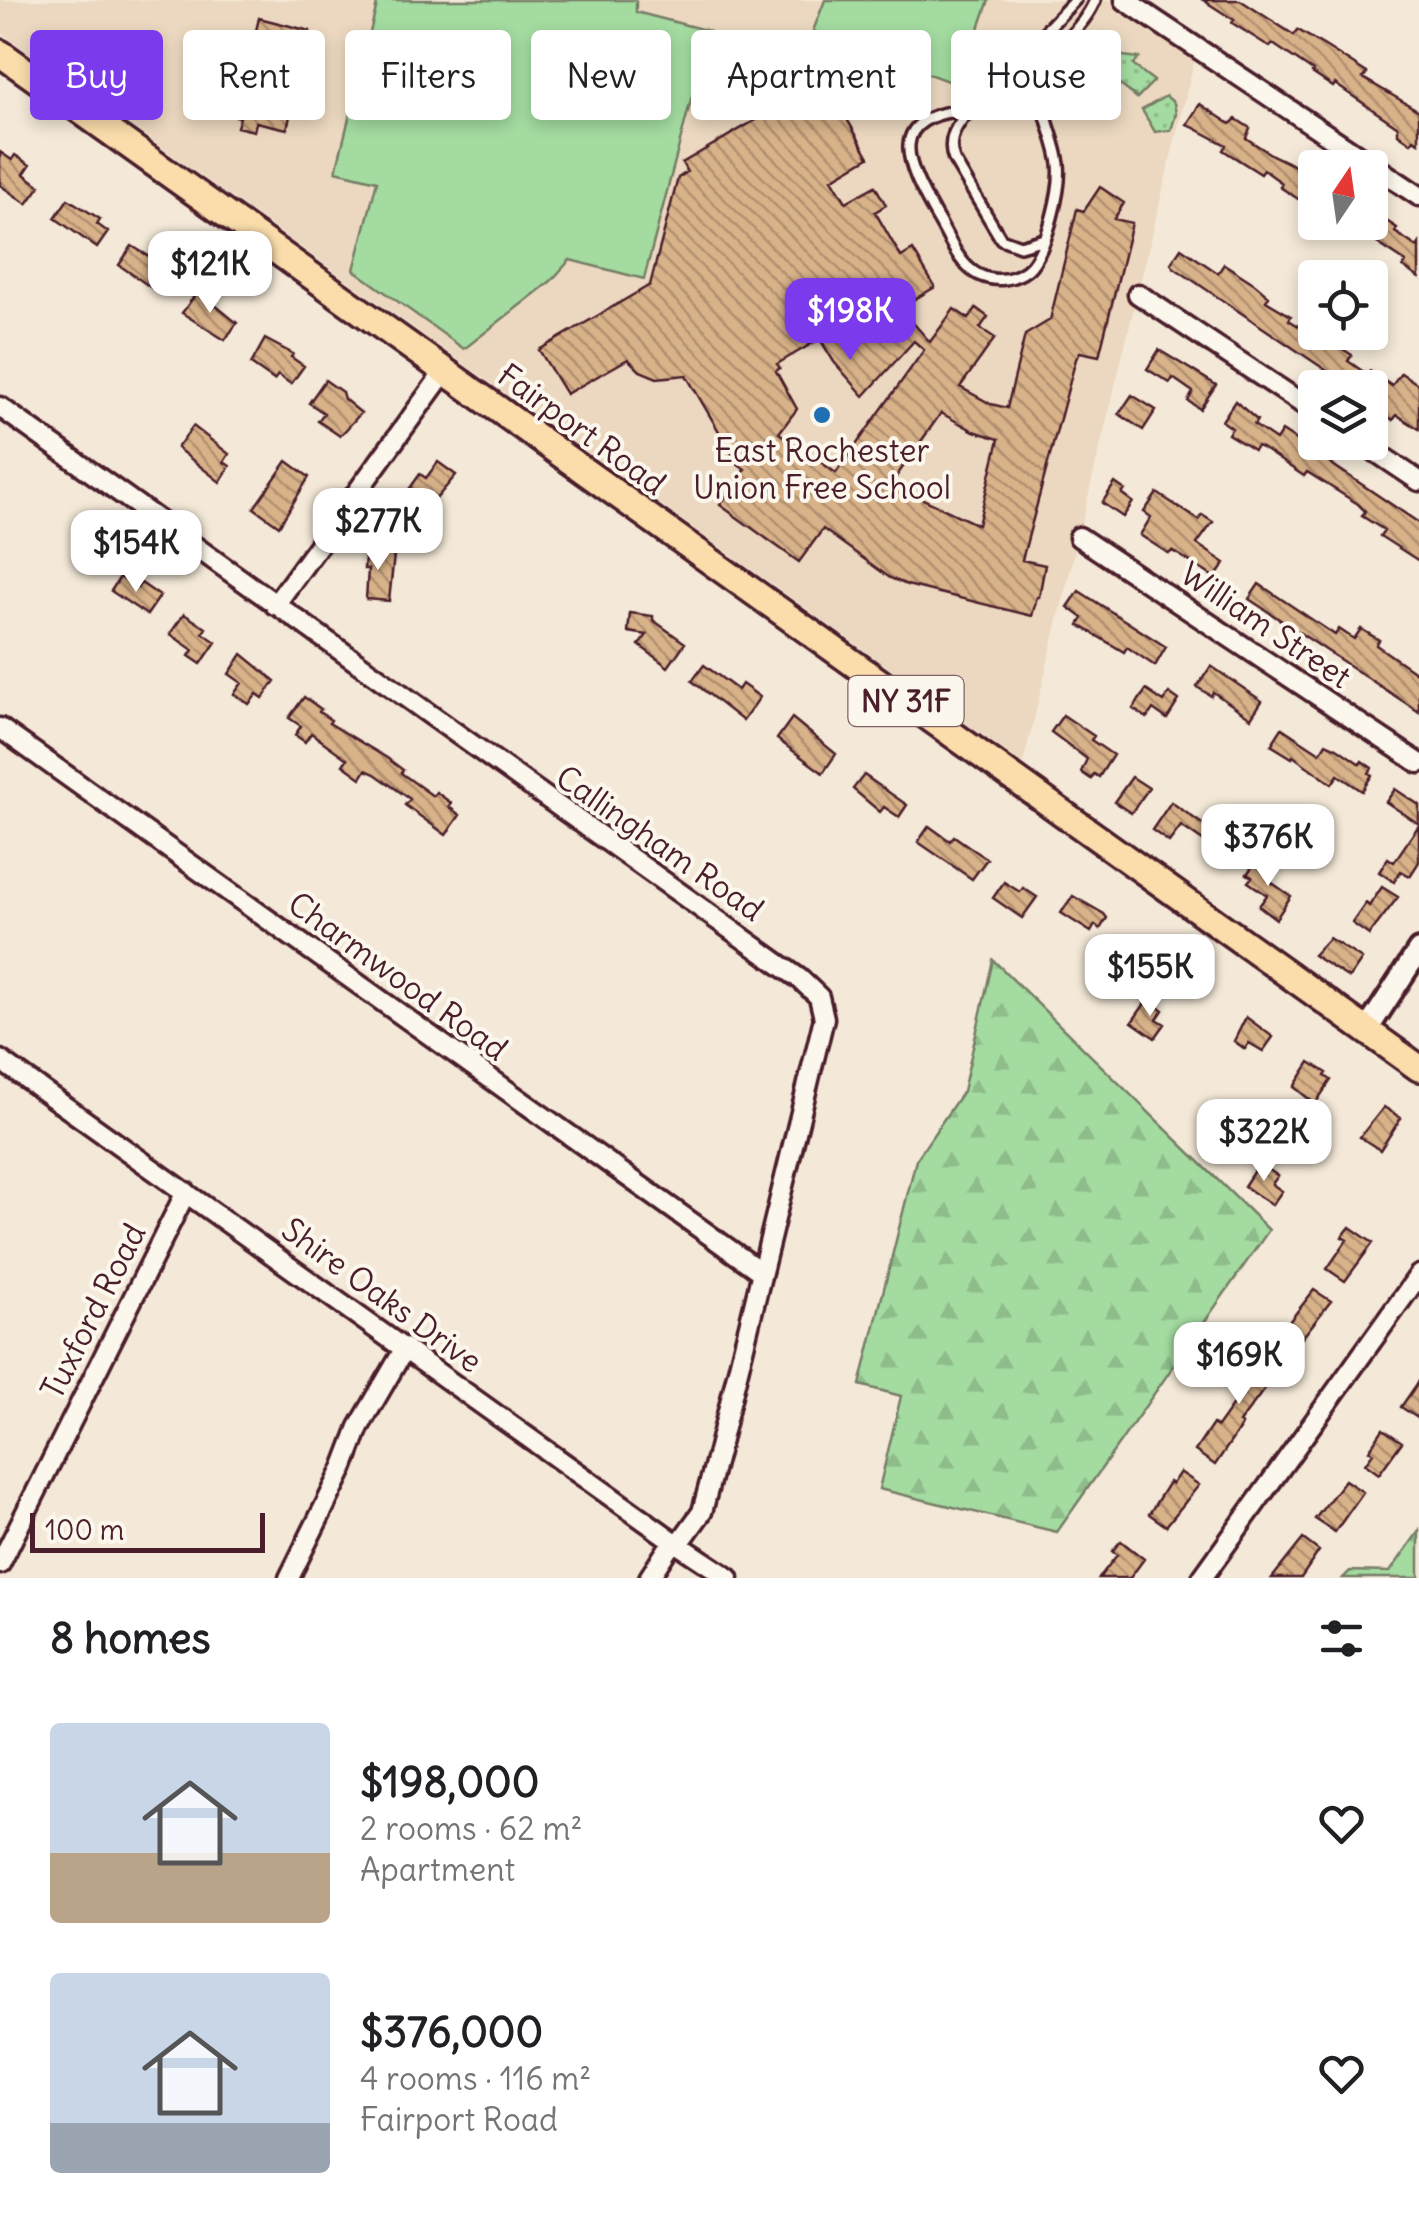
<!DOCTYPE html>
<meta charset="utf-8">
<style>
:root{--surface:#fff;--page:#f2f2f2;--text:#202124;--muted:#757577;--accent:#7c3aed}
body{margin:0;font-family:Delius,sans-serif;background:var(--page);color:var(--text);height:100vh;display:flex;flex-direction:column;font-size:38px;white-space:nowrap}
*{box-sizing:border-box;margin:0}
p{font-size:32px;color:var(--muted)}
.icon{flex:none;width:55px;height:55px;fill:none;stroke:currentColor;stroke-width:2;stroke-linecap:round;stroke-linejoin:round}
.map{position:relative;height:1578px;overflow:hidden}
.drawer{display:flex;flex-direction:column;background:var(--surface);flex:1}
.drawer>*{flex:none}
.guide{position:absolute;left:30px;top:30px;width:1360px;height:90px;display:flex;gap:20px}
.needle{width:65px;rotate:13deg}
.fabs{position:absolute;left:1298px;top:150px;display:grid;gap:20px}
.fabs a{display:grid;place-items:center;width:90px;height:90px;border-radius:10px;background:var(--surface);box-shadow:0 5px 15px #0003;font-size:50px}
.scale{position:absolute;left:30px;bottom:25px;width:235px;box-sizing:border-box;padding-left:10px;border:5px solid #4a1f2b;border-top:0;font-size:28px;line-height:35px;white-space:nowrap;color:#4a1f2b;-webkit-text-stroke:8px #fbf7ec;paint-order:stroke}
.price{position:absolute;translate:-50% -85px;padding:0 22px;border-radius:20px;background:#fff;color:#222;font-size:32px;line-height:65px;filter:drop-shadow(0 2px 5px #0008)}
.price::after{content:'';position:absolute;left:50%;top:60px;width:30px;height:22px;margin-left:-15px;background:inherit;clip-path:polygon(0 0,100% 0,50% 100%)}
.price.selected{background:var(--accent);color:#fff}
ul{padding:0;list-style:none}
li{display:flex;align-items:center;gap:30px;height:250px;padding:0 50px}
li span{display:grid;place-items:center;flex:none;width:280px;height:200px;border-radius:10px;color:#555}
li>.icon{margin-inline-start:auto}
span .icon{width:120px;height:120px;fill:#fffc;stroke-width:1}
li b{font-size:42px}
h2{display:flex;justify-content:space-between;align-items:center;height:120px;padding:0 50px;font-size:42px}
.chip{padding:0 35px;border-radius:10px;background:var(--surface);box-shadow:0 5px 15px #0003;font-size:35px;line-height:90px}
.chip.selected{background:var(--accent);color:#fff}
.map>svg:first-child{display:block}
.built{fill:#ecd8c0}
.grass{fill:url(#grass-dots);stroke:#767d66;stroke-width:2.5}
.forest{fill:url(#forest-firs);stroke:#767d66;stroke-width:2.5}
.pitch{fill:#a3dba0;stroke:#767d66;stroke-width:2.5}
.building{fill:url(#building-back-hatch);stroke:#4a1f2b;stroke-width:2.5;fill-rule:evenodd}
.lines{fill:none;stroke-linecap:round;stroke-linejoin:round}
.service-casing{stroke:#4a1f2b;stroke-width:16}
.minor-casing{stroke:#4a1f2b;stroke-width:25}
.tertiary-casing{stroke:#4a1f2b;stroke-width:28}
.primary-casing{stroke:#4a1f2b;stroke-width:32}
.service{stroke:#fbf7ec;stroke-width:9}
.minor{stroke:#fbf7ec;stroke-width:18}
.tertiary{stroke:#fbf7ec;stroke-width:20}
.primary{stroke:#faddab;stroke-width:25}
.poi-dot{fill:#1f6fb2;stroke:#fbf7ec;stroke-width:4}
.labels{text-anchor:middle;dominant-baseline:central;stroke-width:8;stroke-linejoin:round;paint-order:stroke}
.shield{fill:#fbf7ec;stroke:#7f6065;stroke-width:2.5}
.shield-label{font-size:30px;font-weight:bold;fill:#4a1f2b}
.street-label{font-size:32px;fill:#4a1f2b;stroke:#fbf7ec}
.poi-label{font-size:32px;fill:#4a1f2b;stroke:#fbf7ec}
</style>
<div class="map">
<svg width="1419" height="1578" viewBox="0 0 1419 1578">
<defs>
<pattern id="grass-dots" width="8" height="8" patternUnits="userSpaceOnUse" patternTransform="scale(2.5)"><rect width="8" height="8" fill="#a3dba0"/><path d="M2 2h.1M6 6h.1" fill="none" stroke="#8ebc8a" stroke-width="1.8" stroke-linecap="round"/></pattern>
<pattern id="forest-firs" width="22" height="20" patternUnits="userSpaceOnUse" patternTransform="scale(2.5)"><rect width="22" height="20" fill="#a3dba0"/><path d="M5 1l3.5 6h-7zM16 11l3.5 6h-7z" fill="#8ebc8a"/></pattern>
<pattern id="building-back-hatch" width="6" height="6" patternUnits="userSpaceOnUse" patternTransform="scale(2.5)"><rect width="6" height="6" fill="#d8b289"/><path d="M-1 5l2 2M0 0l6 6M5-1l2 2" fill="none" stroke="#b19070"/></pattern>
</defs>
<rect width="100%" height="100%" fill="#f4e9d8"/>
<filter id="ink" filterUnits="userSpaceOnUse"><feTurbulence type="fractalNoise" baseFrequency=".01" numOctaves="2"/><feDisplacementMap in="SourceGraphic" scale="20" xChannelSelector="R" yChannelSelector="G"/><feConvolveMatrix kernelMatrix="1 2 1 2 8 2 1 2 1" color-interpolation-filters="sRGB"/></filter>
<g filter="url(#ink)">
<path class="built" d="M0,0H1109L1195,58L1023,764L0,32Z"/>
<path class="grass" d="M1115,55L1139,58L1133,65L1154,81L1137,98L1110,77Z
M1166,96L1174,103L1176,114L1171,130L1155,132L1142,110Z"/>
<path class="forest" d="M993,960L1269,1230L1057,1532L879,1489L901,1396L860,1385L916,1160L963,1091Z
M1419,1531V1578H1343L1350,1571L1390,1572Z"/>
<path class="pitch" d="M378,0H636V12L709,31L644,279L570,260L551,281L464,349L354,270L377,181L336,171Z
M825,0H989L962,76L950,82L813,31Z"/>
<path class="building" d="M1203,0H1240L1294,35L1298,30L1328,48L1367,73L1363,78L1419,111V142L1414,139L1411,143L1398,134V127L1335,84L1333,87L1312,73L1313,71L1273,44L1270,47L1232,23L1234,20Z
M259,18L310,31L300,75L305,77L301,92L296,91L287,129L256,122L254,131L237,127L240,117L236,116Z
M823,93L833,111L840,107L869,157L832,179L846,202L875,186L886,205L875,212L901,257L913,250L935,287L900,308L930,342L954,309L969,319L976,308L988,317L980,328L995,338L960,387L991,404L1007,408L1025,335L1050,320L1077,209L1084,211L1100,187L1124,203L1114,219L1132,223L1099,356L1080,352L1076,359L1022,560L1045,565L1039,597H1037L1032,616L907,585L890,578L823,529L799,562L720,505L745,469L738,464L686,375L657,378L640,371L628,359L566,394L539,350L650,285L678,178L687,172L682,163L797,96L802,105ZM820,339L834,362L864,396L914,341L924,350L836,473L779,433L797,409L776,371L780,368L777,364ZM941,413L974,431L999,439L978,525L891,484Z
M1200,104L1230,124L1236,119L1250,128L1246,138L1272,155L1295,166L1298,162L1315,173V210L1280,187L1282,183L1264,170L1261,174L1223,150L1226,145L1187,124Z
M0,152L12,160L15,155L30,165L24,174L40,186L27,204L0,185Z
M68,199L100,219L97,224L108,232L97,248L55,218Z
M1382,218L1397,228L1395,232L1417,247L1419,244V278L1403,267L1406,262L1345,222H1380Z
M132,246L170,269L156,291L119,265Z
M1181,248L1218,273L1224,264L1255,284L1269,296L1266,301L1291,316L1289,320L1308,332H1334L1329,340L1352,355L1348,361L1368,375L1370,371L1392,386L1401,373L1419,385V429L1397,415L1393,420L1370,405V388H1354L1342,381L1173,267L1171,263Z
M198,291L237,323L225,340L182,313Z
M265,339L293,354L291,357L304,366L291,384L278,375L274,380L251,364Z
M1159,350L1216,385L1200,409L1188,401L1193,392L1173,378L1170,383L1147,369Z
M325,380L342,392L344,399L361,413L340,436L318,421L324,413L309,403Z
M1132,395L1156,410L1143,430L1119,414Z
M1235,401L1257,420L1254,425L1276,440L1282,431L1317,454L1319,451L1330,459V463L1419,523V561L1380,536L1384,530L1362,516L1365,511L1358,504L1307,472L1304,476L1262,448L1257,446L1254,450L1228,434L1232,428L1222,421Z
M193,426L229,454L224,462L230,466L220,482L177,448Z
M287,461L309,477L279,526L254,508Z
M438,462L456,475L430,506L408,491L420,474L426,478Z
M1115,483L1125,490L1122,494L1133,502L1123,517L1102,503Z
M1157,493L1199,520L1202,515L1213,522L1197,544L1225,563L1215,578L1181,556L1172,551L1169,554L1140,535L1151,517L1144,512Z
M366,546L384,548V554L394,555L389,601L366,599L368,569H364Z
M120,577L137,588L141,583L160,596L147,615L111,591Z
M1259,584L1335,635L1339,629L1354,639L1361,629L1379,640L1376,645L1419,675V712L1249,599Z
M1079,591L1166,647L1155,666L1127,647L1124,652L1079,625L1083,618L1068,607Z
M630,613L653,616V620L685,643L668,667L639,645L647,635L628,632Z
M184,614L206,628L203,633L216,642L201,664L189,656L193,650L170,634Z
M242,654L275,681L263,698L257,694L249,704L234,694L242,683L229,674Z
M704,665L738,690L742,684L760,697L743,721L692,681Z
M1211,666L1262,701L1251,718L1213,692L1211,696L1197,687Z
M1146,690L1164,702L1169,693L1179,700L1167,719L1153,709L1147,718L1133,709Z
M304,697L321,709L319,712L331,720L329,723L387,758L403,770L401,773L433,796L436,792L451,803L449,807L460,815L446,835L405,805L410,799L375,774L366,770L361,778L343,765L347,759L311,733L305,742L295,735L301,726L289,718Z
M1063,715L1094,736L1091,740L1113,755L1099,777L1094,774L1091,779L1081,772L1087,759L1051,732Z
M792,718L836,754L823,773L777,739Z
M1282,728L1320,753L1326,743L1337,748L1360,764L1362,761L1372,768L1369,773L1372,775L1362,791L1338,775L1332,784L1293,756L1292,758L1271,745Z
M864,775L907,805L899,817L884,807L880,812L853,789Z
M1132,777L1149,788L1131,813L1114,802Z
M1395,789L1419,805V824L1386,802Z
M1171,802L1208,828L1222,812L1246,829L1236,844L1226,836L1216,850L1181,826L1169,842L1152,830Z
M1419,825V862L1410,876L1401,871L1394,882L1379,872L1388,858L1394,862Z
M929,826L950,841L954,836L987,859L972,879L918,842Z
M1258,859L1275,870L1268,880L1291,896L1276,919L1259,906L1267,895L1248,882L1252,877L1247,874Z
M1004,882L1020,892L1023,888L1037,897L1022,918L993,898Z
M1382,887L1398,897L1369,935L1352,923L1366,903L1369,906Z
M1073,896L1104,914L1107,918L1100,929L1095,925L1091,932L1061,913Z
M1329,938L1362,959L1349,978L1313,955Z
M1148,999L1163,1010L1157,1019L1165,1024L1155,1038L1132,1022Z
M1246,1017L1273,1037L1263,1051L1249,1043L1245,1049L1234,1041Z
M1310,1062L1327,1073L1325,1076L1331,1080L1315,1104L1294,1087Z
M1384,1107L1401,1118L1380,1150L1360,1137Z
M1279,1110L1301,1125L1290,1141L1269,1126Z
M1259,1163L1278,1176L1272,1184L1282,1191L1272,1205L1244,1186Z
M1350,1227L1373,1243L1345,1281L1327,1269L1347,1240L1342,1237Z
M1314,1290L1331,1301L1299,1342L1282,1331Z
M1267,1352L1284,1363L1239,1423L1242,1425L1215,1465L1195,1451L1213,1424L1217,1427L1239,1396L1233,1392L1254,1358L1260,1362Z
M1419,1381V1419L1401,1407Z
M1383,1429L1402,1442L1379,1474L1365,1464L1373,1453L1369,1450Z
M1180,1472L1199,1485L1166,1526L1149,1514L1169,1482L1172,1484Z
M1345,1480L1363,1492L1335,1532L1315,1519Z
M1303,1539L1319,1551L1301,1578H1272Z
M1121,1541L1144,1559L1130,1578H1099L1117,1555L1112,1551Z"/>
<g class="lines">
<defs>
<path id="service" d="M1075,0L971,109C883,116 905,161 937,218C947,234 955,256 970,269C979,277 993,281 1005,279C1014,278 1025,273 1031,266C1047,247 1062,188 1059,164C1055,133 1036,108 1045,76C1054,46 1084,28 1095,0
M971,109C957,124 946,139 954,160L1001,239L1020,246L1044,239"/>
<path id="minor" d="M1125,0L1419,196
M1138,294L1315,412
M0,407L800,979L819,997L824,1018L719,1448L702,1512L678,1545
M1361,442L1419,481
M1079,537L1419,763
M275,605L445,371
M0,728L761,1272
M0,1060L673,1541L729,1578
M0,1564L186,1192
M289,1578L343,1469L359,1427L405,1348
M649,1578L673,1541
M1202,1578L1419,1275"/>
<path id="tertiary" d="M1367,1030L1419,950"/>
<path id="primary" d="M0,53L1419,1068"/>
</defs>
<use href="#service" class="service-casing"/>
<use href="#minor" class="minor-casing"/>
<use href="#tertiary" class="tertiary-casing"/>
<use href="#primary" class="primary-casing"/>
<use href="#service" class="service"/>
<use href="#minor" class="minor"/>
<use href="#tertiary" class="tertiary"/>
<use href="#primary" class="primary"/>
</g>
</g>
<circle class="poi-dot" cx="822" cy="415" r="10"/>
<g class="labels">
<rect class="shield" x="848.5" y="676" width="115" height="50" rx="8"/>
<g class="shield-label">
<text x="906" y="701">NY 31F</text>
</g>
<g class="street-label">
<text transform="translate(582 429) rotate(36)">Fairport Road</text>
<text transform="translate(1266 625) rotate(34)">William Street</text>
<text transform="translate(660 843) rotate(35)">Callingham Road</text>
<text transform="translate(398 976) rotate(36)">Charmwood Road</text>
<text transform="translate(382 1295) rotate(36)">Shire Oaks Drive</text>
<text transform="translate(93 1311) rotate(-63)">Tuxford Road</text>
</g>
<g class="poi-label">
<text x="822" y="450">East Rochester<tspan x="822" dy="37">Union Free School</tspan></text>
</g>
</g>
</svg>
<div class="fabs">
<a><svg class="needle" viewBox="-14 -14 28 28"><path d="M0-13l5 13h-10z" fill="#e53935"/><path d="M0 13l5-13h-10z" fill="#757577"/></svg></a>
<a><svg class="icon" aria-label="locate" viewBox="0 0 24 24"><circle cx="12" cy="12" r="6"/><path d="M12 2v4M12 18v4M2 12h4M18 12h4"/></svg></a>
<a><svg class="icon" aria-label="layers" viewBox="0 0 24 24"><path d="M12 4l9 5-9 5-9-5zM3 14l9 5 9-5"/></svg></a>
</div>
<div class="scale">100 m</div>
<b class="price" style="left:210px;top:316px">$121K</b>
<b class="price selected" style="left:850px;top:363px">$198K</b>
<b class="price" style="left:378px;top:573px">$277K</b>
<b class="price" style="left:136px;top:595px">$154K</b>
<b class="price" style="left:1268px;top:889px">$376K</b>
<b class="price" style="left:1150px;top:1019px">$155K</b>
<b class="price" style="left:1264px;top:1184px">$322K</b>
<b class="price" style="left:1239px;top:1407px">$169K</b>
<div class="guide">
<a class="chip selected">Buy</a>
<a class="chip">Rent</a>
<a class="chip">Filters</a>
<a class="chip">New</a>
<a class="chip">Apartment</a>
<a class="chip">House</a>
</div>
</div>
<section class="drawer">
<h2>8 homes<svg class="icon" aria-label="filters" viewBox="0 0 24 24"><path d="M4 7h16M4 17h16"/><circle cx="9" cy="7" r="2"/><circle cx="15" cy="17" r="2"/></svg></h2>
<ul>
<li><span style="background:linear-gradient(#c9d6e8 65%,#b9a48a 0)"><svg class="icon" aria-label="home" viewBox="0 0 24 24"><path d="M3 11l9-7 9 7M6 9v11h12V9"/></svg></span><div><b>$198,000</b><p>2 rooms · 62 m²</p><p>Apartment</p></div><svg class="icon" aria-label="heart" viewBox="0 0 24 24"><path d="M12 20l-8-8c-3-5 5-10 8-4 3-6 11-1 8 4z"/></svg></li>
<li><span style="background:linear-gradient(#c9d6e8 75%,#9aa5b1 0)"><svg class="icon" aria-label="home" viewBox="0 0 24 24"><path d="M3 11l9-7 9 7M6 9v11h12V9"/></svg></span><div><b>$376,000</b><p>4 rooms · 116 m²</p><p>Fairport Road</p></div><svg class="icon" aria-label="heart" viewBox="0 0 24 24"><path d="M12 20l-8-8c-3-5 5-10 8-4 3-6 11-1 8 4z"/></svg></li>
</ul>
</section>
